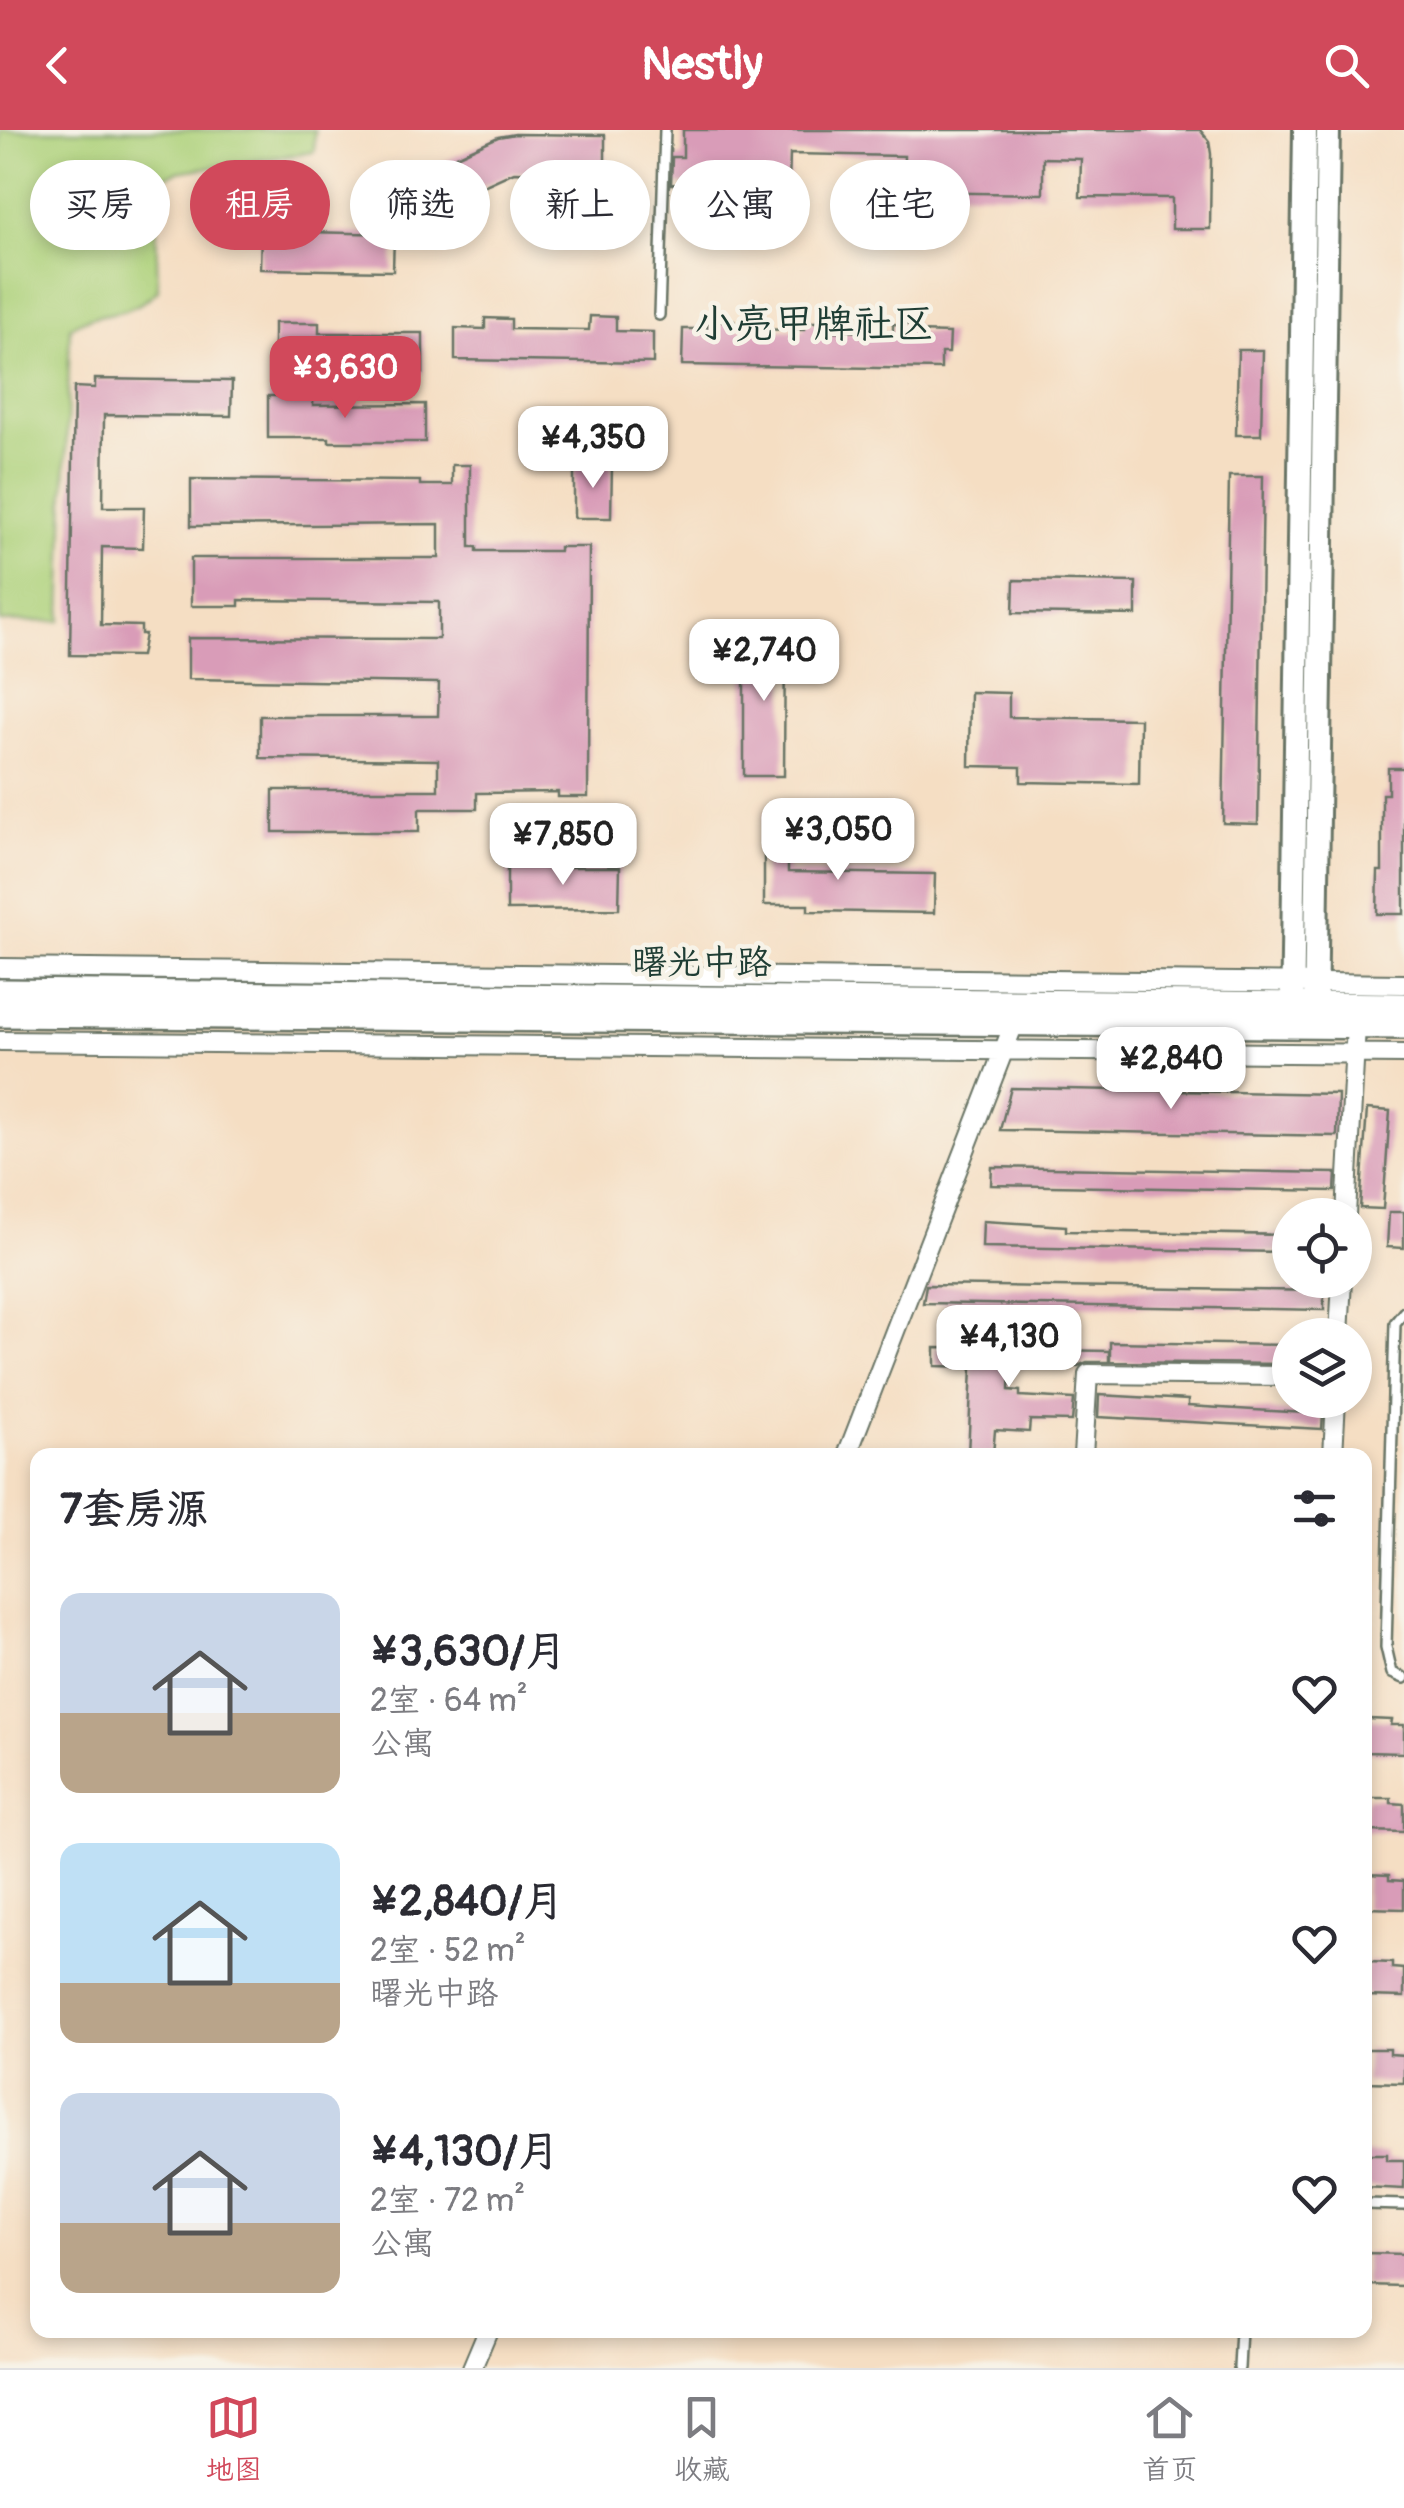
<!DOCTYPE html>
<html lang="zh">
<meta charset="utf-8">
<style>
:root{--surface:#fff;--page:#f2f2f3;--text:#2b2b33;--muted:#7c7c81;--line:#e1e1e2;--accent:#d1495b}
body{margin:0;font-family:Pangolin,"LXGW WenKai TC",sans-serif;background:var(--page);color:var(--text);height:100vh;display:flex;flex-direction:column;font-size:38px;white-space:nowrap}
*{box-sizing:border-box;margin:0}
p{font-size:32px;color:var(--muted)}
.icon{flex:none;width:55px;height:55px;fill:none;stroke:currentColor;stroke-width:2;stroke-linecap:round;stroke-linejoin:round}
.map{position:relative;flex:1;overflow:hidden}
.drawer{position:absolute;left:30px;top:1318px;width:1342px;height:890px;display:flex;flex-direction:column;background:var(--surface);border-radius:20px;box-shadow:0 5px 15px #0003}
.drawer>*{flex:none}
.hud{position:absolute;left:30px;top:30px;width:1345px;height:90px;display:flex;gap:20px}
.buttons{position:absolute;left:1272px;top:1068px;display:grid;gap:20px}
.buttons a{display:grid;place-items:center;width:100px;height:100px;border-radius:50%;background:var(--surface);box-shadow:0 5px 15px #0003;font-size:50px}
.price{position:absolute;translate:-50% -85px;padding:0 22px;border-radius:20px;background:#fff;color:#222;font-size:32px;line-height:65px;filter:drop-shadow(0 2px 5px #0008)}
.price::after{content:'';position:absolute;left:50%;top:60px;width:30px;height:22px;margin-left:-15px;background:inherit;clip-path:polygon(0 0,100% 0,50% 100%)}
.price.on{background:var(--accent);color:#fff}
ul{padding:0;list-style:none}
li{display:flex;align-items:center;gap:30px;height:250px;padding:0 30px}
li span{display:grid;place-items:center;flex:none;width:280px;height:200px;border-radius:20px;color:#555}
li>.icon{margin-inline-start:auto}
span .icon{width:120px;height:120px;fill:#fffc;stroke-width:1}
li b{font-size:42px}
h2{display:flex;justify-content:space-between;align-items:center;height:120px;padding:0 30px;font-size:42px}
.pill{padding:0 35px;border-radius:45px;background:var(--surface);box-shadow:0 5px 15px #0003;font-size:35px;line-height:90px}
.pill.on{background:var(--accent);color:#fff}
header{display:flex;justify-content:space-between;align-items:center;height:130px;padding:0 30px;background:var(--accent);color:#fff;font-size:45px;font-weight:800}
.tab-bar{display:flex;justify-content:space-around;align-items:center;height:140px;border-top:2px solid var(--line);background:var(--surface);font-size:28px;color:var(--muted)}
.tab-bar a{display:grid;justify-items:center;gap:5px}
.tab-bar .on{color:var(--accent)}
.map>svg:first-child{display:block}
.green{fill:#add17a;stroke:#668757;stroke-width:2.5}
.building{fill:#d99cb8}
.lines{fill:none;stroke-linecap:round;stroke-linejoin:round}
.service-casing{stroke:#6a7566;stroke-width:14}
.minor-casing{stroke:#6a7566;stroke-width:22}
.tertiary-casing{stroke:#6a7566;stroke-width:28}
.secondary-casing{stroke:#6a7566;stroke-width:30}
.service{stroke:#fff;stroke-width:9}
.minor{stroke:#fff;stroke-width:18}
.tertiary{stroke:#fff;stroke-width:22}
.secondary{stroke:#fff;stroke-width:25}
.labels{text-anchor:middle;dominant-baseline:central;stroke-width:9;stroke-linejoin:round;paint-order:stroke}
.street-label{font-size:35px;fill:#1f3d34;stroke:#f7f3e8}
.quarter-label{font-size:40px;fill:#1f3d34;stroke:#f7f3e8}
</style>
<header><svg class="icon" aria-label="back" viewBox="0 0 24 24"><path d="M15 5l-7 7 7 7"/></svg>Nestly<svg class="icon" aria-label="search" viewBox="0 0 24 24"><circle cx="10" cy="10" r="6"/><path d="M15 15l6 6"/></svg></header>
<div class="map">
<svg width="1404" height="2238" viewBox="0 0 1404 2238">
<rect width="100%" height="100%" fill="#f7f3e8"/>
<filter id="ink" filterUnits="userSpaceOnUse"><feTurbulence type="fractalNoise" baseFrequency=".01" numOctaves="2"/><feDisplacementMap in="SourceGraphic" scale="20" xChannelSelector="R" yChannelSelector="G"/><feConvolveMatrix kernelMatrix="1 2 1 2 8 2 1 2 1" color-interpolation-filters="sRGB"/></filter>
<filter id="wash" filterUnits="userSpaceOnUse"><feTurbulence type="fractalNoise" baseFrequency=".0048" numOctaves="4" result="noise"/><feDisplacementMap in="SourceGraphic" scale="40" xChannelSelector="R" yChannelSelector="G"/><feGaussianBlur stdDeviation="2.25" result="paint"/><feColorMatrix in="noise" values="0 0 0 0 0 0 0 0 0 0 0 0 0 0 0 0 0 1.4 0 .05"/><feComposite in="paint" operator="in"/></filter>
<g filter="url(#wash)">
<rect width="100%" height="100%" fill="#f5dec3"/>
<path class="green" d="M0,0H315L314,22L177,42L162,48L155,58L158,160C124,192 102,177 70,197L61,491L0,492Z"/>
<g id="blocks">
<path class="building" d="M683,0H1200L1209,11L1211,24L1210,99H1172V68L1080,67L1081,29L1043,28V64L903,62L904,26L790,24L789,56L671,54L672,27H683Z
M515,4L605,5V44L514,42L435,78L419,43L498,7Z
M261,101L394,104L393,141L260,139Z
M590,186L616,187V201L653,202V233L455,230V198L485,199V188L511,189V199L589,200Z
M708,191H734V199L804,200V192H829V201L893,202V194L917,195V202L950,203L949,223H941V239L682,235L683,199H707Z
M274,193H319V203H423V243H329V235H274Z
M1238,220H1263L1261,305H1236Z
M95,249L232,251L231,286L104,285L103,377H144L143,418L102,417L101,495L141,496V504H145L141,526L70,525L74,257L95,258Z
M268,266H313V275L425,274V312H329V308H268Z
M452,335H470V417H477V421H559V417H589L588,667H558V662L477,663V679H419V702H273V660H438V630L260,628V586H438L439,553L188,549V508L439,509V472L239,470V476H191V428H439V394L191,396V349L420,351V355H452Z
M574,335H612L611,388H574Z
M1229,346H1263L1258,694L1223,693Z
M1014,450L1136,452V485L1013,483Z
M744,502H785L784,646H744Z
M970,562L1009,563V587L1140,589L1139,654L1021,652V637L969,636Z
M1388,638H1404V784H1377L1378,741H1382V664H1388Z
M764,683H788V742L935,744L934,783L808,781V775H764Z
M507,737H620L619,779L507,780Z
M1011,958L1338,964L1337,1006L1000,1000Z
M1367,979L1390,981L1383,1079L1360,1078Z
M992,1037L1336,1043L1335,1061L991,1055Z
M1389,1082H1404V1118L1387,1117Z
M983,1091L1066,1096V1101L1290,1105V1122L982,1117Z
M926,1155L1324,1161V1180L923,1173Z
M1110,1212L1290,1215V1234L1110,1232Z
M935,1218L1109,1221V1232H1087L1078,1236L1010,1235L1009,1260L1020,1261V1266L1074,1269L1072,1291L1030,1290L1029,1302L995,1300L993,1325H968L972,1237L935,1236Z
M1099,1265L1188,1270V1276L1323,1284L1322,1299L1098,1287Z
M1368,1589L1392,1590L1391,1595H1404V1623L1365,1622V1594H1368Z
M1368,1668H1391V1673L1404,1674V1702L1365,1701V1672Z
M1366,1744L1389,1745V1750L1404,1751V1779L1365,1778Z
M1369,1832L1392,1833V1838L1404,1839V1867L1365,1866V1837H1368Z
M1367,1919H1390V1924L1404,1925V1953L1365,1952Z
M1365,2024H1387V2030H1404V2059L1365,2057Z
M1365,2123L1404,2124V2156L1365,2155Z"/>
</g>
</g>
<g filter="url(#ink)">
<use href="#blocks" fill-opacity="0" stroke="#6a7566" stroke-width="2.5"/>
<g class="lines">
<defs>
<path id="service" d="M659,185L665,0
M1404,1182L1395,1193L1386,1517L1392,1543L1404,1548
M1365,2074L1404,2075
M1239,2238L1241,2200"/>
<path id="minor" d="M0,838L1404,854
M0,911L1404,924
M1346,1085L1356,895
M1339,1205L1342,1150
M847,1325L1015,891
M1083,1325L1088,1244L1290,1246
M1333,1325L1336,1270
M472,2238L488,2200"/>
<path id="tertiary" d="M1292,891L1305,0
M1315,891L1328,0"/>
<path id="secondary" d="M0,862L1404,876
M0,884L1404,896"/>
</defs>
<use href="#service" class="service-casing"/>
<use href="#minor" class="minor-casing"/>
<use href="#tertiary" class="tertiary-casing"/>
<use href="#secondary" class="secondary-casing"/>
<use href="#service" class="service"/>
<use href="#minor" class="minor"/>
<use href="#tertiary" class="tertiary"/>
<use href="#secondary" class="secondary"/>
</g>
</g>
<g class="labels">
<g class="street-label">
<text x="702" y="833">曙光中路</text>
</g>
<g class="quarter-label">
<text x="814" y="194">小亮甲牌社区</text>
</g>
</g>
</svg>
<div class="buttons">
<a><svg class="icon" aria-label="locate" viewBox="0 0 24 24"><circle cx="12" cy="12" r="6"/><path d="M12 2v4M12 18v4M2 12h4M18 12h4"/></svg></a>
<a><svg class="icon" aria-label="layers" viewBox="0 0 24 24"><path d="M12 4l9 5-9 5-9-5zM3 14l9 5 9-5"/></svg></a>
</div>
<b class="price on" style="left:345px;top:291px">¥3,630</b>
<b class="price" style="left:593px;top:361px">¥4,350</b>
<b class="price" style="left:764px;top:574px">¥2,740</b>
<b class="price" style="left:838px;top:753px">¥3,050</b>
<b class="price" style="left:563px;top:758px">¥7,850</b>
<b class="price" style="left:1171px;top:982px">¥2,840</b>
<b class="price" style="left:1009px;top:1260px">¥4,130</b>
<div class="hud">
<a class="pill">买房</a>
<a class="pill on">租房</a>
<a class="pill">筛选</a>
<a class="pill">新上</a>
<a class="pill">公寓</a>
<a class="pill">住宅</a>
</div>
<section class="drawer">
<h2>7套房源<svg class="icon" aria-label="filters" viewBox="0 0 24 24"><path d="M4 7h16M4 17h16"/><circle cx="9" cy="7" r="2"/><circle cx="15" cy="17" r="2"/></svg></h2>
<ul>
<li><span style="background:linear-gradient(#c9d6e8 60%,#b9a48a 0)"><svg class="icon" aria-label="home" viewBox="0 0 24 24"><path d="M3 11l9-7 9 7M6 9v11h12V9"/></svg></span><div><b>¥3,630/月</b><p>2室 · 64 m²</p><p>公寓</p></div><svg class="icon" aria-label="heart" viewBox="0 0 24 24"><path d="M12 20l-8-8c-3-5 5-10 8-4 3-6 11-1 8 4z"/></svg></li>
<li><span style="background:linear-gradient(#bfe0f5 70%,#b9a48a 0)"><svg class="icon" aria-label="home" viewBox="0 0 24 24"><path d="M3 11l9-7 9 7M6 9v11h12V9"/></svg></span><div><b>¥2,840/月</b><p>2室 · 52 m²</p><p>曙光中路</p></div><svg class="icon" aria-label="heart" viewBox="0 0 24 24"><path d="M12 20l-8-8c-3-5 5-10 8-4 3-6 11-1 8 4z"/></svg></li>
<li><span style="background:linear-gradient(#c9d6e8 65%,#b9a48a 0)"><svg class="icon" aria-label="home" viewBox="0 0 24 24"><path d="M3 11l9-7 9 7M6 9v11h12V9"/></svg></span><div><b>¥4,130/月</b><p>2室 · 72 m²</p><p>公寓</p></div><svg class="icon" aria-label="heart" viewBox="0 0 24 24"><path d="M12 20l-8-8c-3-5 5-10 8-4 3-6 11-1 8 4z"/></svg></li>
</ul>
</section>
</div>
<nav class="tab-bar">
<a class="on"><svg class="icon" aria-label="map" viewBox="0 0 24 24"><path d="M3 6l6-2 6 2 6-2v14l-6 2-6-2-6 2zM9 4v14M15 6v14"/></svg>地图</a>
<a><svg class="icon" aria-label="saved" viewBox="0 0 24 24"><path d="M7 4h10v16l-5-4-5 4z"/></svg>收藏</a>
<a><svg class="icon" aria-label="home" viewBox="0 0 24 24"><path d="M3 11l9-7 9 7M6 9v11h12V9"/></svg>首页</a>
</nav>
